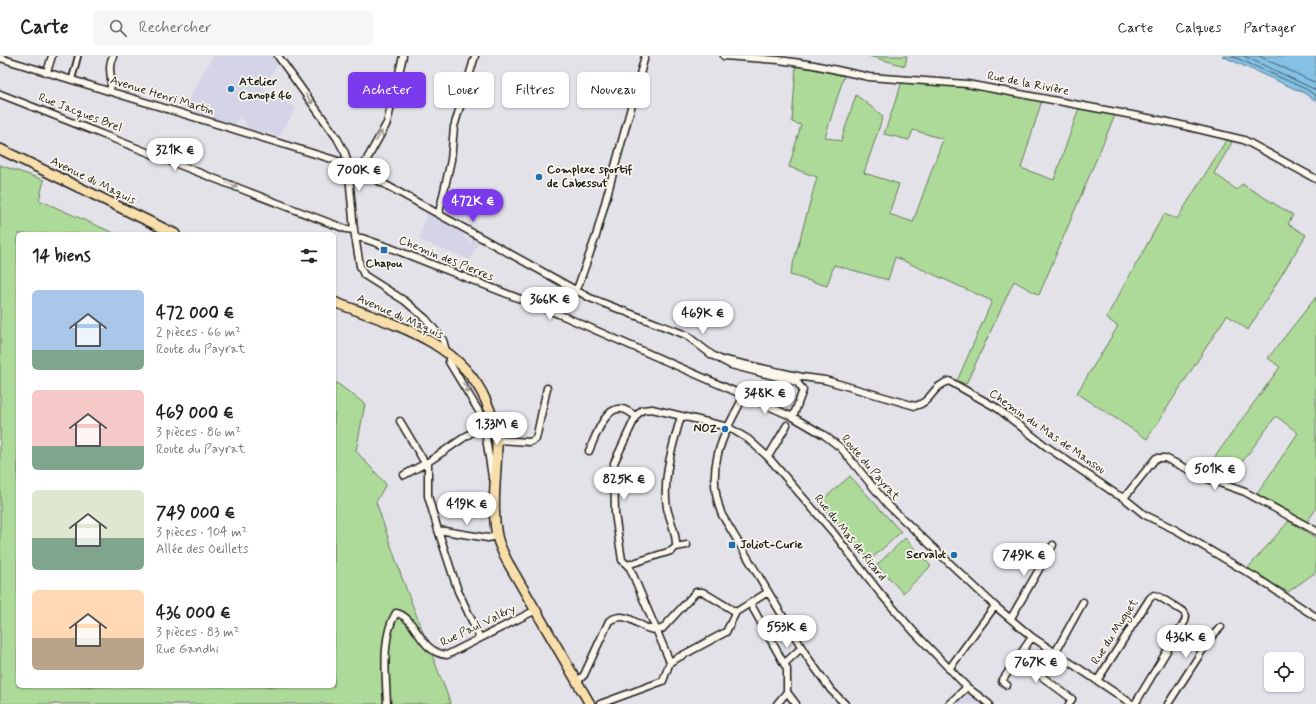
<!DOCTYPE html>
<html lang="fr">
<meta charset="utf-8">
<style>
:root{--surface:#fff;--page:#f6f6f6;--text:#222;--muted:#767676;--line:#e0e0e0;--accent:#7c3aed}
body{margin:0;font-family:Mynerve,sans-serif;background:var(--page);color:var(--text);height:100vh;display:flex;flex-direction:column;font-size:15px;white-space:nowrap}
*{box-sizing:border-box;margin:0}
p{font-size:13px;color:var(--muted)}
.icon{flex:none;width:22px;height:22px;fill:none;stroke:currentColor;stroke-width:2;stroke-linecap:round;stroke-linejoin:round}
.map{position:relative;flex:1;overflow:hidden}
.details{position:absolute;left:16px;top:176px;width:320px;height:456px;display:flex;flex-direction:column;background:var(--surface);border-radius:6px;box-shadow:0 1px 3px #0004}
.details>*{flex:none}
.top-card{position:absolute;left:348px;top:16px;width:380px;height:36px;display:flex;gap:8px}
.fabs{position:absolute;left:1264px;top:596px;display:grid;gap:8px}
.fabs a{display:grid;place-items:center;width:40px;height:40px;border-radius:6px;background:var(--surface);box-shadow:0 1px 3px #0004;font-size:20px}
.price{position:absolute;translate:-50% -34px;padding:0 9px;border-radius:14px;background:#fff;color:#222;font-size:13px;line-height:26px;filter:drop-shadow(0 1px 2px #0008)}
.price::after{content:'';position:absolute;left:50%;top:24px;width:12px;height:9px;margin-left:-6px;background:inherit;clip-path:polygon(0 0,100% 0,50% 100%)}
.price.active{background:var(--accent);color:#fff}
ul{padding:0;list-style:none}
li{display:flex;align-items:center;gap:12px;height:100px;padding:0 16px}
li span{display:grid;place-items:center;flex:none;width:112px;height:80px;border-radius:6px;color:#555}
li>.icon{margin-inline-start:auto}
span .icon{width:48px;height:48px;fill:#fffc;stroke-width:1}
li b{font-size:17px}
h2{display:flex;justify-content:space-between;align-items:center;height:48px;padding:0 16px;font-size:17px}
.chip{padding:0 14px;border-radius:6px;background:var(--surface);box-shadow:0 1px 3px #0004;font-size:14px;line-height:36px}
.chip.active{background:var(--accent);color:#fff}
header{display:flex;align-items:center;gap:24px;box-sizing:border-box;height:56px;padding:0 20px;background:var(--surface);border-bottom:1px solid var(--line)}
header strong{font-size:19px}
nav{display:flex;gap:22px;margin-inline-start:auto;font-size:14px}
.search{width:280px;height:36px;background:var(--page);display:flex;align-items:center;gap:10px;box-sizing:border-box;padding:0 14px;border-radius:6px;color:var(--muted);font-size:15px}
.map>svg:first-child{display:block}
.built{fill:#d4d3e7}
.green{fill:#adda99;stroke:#647b5a}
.water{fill:#84c1e4;stroke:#5a7f94}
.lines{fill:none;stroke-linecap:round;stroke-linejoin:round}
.shore{stroke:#465e6c;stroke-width:1}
.pedestrian-casing{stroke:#1c1c1c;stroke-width:8}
.minor-casing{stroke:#1c1c1c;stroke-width:9}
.primary-casing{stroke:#1c1c1c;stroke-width:12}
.pedestrian{stroke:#fbf7ec;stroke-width:4.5}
.minor{stroke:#fbf7ec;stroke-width:6}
.primary{stroke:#f8deab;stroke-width:9}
.oneway{stroke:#97948e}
.poi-dot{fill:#1f6fb2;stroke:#fbf7ec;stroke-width:1.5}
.labels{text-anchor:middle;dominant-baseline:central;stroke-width:3.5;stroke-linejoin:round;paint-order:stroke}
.poi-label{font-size:12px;font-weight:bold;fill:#1c1c1c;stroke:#fbf7ec;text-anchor:start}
.street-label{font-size:12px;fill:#1c1c1c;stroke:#fbf7ec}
</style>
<header>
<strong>Carte</strong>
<div class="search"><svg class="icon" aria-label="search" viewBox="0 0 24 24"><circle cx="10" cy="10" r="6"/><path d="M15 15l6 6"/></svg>Rechercher</div>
<nav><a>Carte</a><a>Calques</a><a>Partager</a></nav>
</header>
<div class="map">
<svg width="1316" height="648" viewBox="0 0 1316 648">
<rect width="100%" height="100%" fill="#e4e2e9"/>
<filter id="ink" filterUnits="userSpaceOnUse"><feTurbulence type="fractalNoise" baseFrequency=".025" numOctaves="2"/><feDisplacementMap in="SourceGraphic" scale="8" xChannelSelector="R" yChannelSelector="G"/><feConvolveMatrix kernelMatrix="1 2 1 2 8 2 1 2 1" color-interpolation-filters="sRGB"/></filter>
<g filter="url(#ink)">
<path class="built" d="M213,0H273L278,7L264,32L296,52L280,80L250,73L246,69L245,65L239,62L234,69L183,53Z
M427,156L464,177V181L471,186L473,183L479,186L470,204L419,184Z
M969,634L986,648H954Z"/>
<path class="green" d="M869,0H907L905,10Z
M796,9L844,20L825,81L841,85L856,39L883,60L864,117L899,128L889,158L913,166L943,83L913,74L909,84L884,78L902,26L971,32L1042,44L1021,112L1054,124L1079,52L1115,59L1039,239L1014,225L966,328L957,325L992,245L895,201L888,224L834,209L827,230L790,219L817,121L789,111L801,69L792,66Z
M1227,83L1232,86L1230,90L1214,117L1237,134L1242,128L1293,159L1288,168L1306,179L1248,274L1227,259L1147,383L1077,337L1118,270L1106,262L1164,158L1177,163Z
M0,109L44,124L39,144L116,178H18V630H334V325L365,348L356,395L386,428L376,446L402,522L451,648H0Z
M1316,241V453L1307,466L1257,438L1298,377L1276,360L1229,424L1211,422L1203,417L1280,311L1268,302Z
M850,420L901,476L870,504L819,447Z
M1289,465L1316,482V516L1288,536L1246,514Z
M905,482L931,510L903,537L877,509Z"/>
<path class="water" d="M1222,0H1316V45L1304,37Z"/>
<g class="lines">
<path class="shore" d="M1232,0L1306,33L1316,40
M1244,0L1316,34
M1259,0L1316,27"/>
<defs>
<path id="pedestrian" d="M72,23L78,0"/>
<path id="minor" d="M278,0L337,82L345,97L348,108L354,174L360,210L364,219L405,245L426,263L443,284L446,295
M724,0L779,4L814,9L869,21L967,28L1164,65L1244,84L1316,123
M0,2L348,108L590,242L686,279L712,299L731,309L797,326L803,334L793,361
M47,16L52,0
M110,35C114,21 106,13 113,0
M0,38C115,83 230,130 346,173L354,174
M361,114L387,67L403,0
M439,157L451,104L454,71L475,0
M355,182H362L388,191L561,259L793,361L824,379L841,392L888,449L995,550L1032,581L1132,648
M576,236L596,180L645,0
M451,298L449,306L483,362L492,421H495
M725,304L802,321L825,324L915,350C931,347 932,330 949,325L997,352L1047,391L1116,438L1124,442L1145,459L1176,474L1260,524L1316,561
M744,340C722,381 704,413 722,459L808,602L831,634L845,648
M400,365L425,407
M497,384L530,386L536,383L547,332
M589,395C595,382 605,350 622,353C626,353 632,358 636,360
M768,401L787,369
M428,406V440L438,474L458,535L480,582
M404,419L428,406L484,368
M1124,442L1156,402H1165L1208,423L1245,436L1316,475
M438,474L488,482L497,480
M676,491C677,477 670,465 667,452C662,420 673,390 681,360
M627,509L671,495L676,491L687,489
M750,547L787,613V636L796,648
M1011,562L1053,489
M1055,597L1083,546
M1018,603L1072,643L1069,648
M670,606L630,512L622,504L615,458L614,407L636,360L642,354L652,353L728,371L748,383L768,401L832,475L880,537L915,577L967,631L989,648
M784,608L801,592
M949,613L995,550
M578,625L584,619L609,565C631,551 640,579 662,573L696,536H703L736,556
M1097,625L1150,542L1154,539L1158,540L1184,556L1186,560L1185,565L1135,648
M1007,629L1002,625L1032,581
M387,648C386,621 381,580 396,557C417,561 419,597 447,599L536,554
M600,648L663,625L670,606L726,576L736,556L768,536
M777,648L787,636
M949,648L967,631
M1168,648L1211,581L1221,571"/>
<path id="primary" d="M0,93L175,178
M334,246C392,268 459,284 486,345C492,358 496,372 497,386C497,417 491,449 497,480C499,489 503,497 507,505L590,648"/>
</defs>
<use href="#pedestrian" class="pedestrian-casing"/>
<use href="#minor" class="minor-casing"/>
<use href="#primary" class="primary-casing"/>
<use href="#pedestrian" class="pedestrian"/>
<use href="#minor" class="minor"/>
<use href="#primary" class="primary"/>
</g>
<defs><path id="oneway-shaft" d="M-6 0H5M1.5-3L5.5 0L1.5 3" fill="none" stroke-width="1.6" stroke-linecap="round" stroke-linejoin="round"/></defs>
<g class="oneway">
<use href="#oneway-shaft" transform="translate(309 43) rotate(54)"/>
<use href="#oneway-shaft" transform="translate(379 80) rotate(-61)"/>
<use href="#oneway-shaft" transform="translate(232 129) rotate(22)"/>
<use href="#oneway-shaft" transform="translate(466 332) rotate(58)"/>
</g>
</g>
<g class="poi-dot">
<circle cx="231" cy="33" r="4"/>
<circle cx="539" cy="121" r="4"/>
<rect x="380" y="190" width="8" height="8" rx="2"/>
<circle cx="725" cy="373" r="4"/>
<rect x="728" y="485" width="8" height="8" rx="2"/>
<circle cx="954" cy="499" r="4"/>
</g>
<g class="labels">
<g class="poi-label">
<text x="239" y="26">Atelier<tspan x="239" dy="14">Canopé 46</tspan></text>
<text x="547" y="114">Complexe sportif<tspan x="547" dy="14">de Cabessut</tspan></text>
<text x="384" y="208" text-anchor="middle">Chapou</text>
<text x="717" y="373" text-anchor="end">NOZ</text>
<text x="740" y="489">Joliot-Curie</text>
<text x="946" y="499" text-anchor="end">Servalot</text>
</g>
<g class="street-label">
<text transform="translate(1028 28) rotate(11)">Rue de la Rivière</text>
<text transform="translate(162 40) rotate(17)">Avenue Henri Martin</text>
<text transform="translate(80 57) rotate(21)">Rue Jacques Brel</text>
<text transform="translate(93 125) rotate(26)">Avenue du Maquis</text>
<text transform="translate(446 203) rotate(22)">Chemin des Pierres</text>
<text transform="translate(400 261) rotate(24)">Avenue du Maquis</text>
<text transform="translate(1047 376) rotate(35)">Chemin du Mas de Mansou</text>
<text transform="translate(870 412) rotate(49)">Route du Payrat</text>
<text transform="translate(850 482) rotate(51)">Rue du Mas de Ricard</text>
<text transform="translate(478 570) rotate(-26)">Rue Paul Valéry</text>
<text transform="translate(1115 576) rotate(-57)">Rue du Muguet</text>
</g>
</g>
</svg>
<div class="fabs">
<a><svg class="icon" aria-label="locate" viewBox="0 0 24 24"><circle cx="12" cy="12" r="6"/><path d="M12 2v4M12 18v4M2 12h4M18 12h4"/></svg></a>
</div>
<b class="price" style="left:175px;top:116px">321K €</b>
<b class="price" style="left:359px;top:136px">700K €</b>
<b class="price active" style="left:473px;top:167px">472K €</b>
<b class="price" style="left:550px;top:265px">366K €</b>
<b class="price" style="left:703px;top:279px">469K €</b>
<b class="price" style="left:765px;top:359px">348K €</b>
<b class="price" style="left:497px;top:390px">1.33M €</b>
<b class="price" style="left:1215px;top:435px">501K €</b>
<b class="price" style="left:624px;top:445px">825K €</b>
<b class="price" style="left:467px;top:470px">419K €</b>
<b class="price" style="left:1024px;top:521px">749K €</b>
<b class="price" style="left:787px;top:593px">553K €</b>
<b class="price" style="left:1186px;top:603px">436K €</b>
<b class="price" style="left:1036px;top:628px">767K €</b>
<div class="top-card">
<a class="chip active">Acheter</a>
<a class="chip">Louer</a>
<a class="chip">Filtres</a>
<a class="chip">Nouveau</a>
</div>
<section class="details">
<h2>14 biens<svg class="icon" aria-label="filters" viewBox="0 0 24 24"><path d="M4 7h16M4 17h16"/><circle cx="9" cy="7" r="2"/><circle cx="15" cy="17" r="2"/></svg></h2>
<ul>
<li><span style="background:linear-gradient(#a9c7e8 75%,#7fa58c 0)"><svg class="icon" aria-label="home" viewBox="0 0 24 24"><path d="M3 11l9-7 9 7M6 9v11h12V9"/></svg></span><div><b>472 000 €</b><p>2 pièces · 66 m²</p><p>Route du Payrat</p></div></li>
<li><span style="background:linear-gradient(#f6c9c9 70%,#7fa58c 0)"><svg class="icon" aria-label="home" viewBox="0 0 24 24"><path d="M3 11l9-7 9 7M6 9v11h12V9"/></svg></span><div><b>469 000 €</b><p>3 pièces · 86 m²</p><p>Route du Payrat</p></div></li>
<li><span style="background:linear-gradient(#dfe7d0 60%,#7fa58c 0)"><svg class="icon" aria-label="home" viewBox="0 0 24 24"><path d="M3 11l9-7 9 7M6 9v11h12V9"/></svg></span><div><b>749 000 €</b><p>3 pièces · 104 m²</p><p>Allée des Oeillets</p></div></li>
<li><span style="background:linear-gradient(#ffd9b3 60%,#b9a48a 0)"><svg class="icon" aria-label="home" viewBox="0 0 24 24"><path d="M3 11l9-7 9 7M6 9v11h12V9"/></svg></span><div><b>436 000 €</b><p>3 pièces · 83 m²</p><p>Rue Gandhi</p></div></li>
</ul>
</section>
</div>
